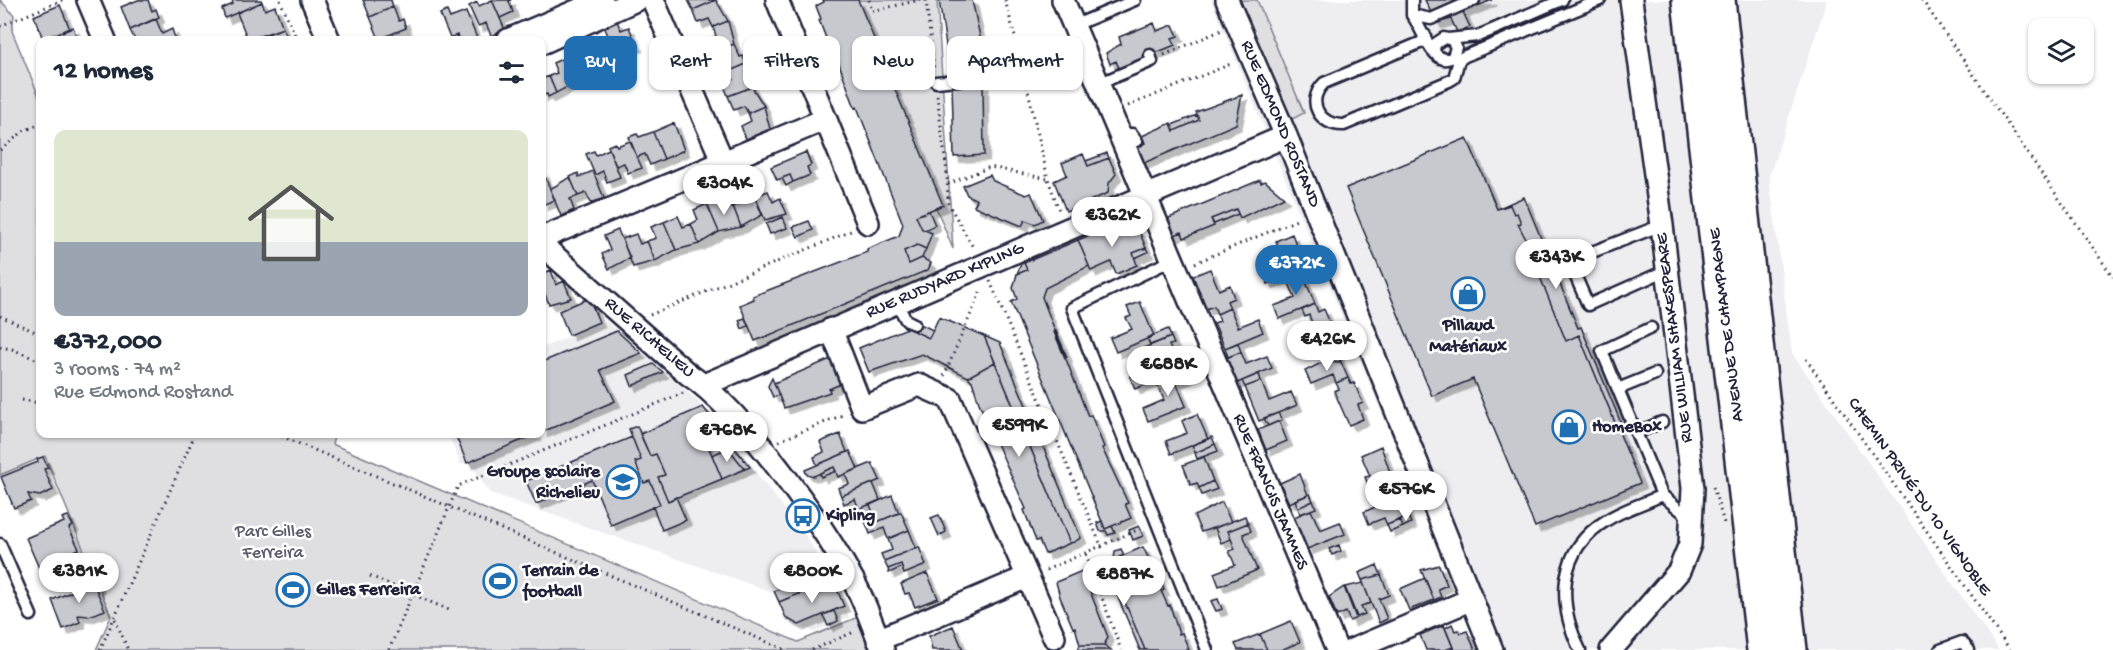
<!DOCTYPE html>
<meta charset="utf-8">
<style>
:root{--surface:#fff;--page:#f2f2f3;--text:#1f2937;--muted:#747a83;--accent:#1f6fb2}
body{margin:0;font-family:"Gochi Hand",sans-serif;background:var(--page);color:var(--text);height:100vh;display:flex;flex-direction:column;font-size:22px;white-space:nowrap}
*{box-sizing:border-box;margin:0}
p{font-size:20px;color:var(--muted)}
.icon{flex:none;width:33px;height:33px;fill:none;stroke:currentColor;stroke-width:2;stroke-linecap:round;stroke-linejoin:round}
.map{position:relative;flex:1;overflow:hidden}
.sheet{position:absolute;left:36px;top:36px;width:510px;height:402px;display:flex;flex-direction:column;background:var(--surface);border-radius:12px;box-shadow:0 2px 4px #0004}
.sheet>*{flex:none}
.hud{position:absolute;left:564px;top:36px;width:570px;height:54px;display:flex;gap:12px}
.fabs{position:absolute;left:2028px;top:18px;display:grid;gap:12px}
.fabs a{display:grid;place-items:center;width:66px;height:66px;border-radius:12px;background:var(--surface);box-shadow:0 2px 4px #0004;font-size:30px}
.price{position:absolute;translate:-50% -51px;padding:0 14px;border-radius:21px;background:#fff;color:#222;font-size:20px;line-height:39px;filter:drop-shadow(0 2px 3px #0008)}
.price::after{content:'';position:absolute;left:50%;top:36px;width:18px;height:14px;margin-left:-9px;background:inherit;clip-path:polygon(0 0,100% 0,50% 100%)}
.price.selected{background:var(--accent);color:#fff}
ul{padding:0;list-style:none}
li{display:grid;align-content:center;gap:12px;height:318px;padding:0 18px}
li span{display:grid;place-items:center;height:186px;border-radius:12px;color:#555}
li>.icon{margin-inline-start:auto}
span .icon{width:108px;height:108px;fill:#fffc;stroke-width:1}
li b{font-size:26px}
h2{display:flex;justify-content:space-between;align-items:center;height:72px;padding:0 18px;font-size:26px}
.tag{padding:0 21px;border-radius:12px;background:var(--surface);box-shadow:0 2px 4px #0004;font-size:21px;line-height:54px}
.tag.selected{background:var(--accent);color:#fff}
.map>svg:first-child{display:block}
.built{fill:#eeeef1}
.green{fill:#dfdfe2;stroke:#80808e;stroke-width:1.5}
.building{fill:#c8c8cf;stroke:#22223b;stroke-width:1.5;filter:url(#shadow)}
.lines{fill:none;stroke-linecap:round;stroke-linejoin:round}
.service-casing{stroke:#22223b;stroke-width:15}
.minor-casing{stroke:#22223b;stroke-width:26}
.primary-casing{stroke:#22223b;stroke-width:38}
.path{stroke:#22223b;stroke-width:3;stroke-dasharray:1.5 4.5;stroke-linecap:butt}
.service{stroke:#fff;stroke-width:10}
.minor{stroke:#fff;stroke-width:21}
.primary{stroke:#fff;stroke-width:33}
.path-bridge{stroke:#22223b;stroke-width:3;stroke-dasharray:1.5 4.5;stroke-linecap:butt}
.labels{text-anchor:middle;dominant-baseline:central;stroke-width:5;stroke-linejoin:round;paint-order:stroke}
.street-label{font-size:18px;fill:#22223b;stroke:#fff}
.poi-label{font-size:18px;font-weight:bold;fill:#22223b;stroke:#fff;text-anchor:start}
.park-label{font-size:18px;fill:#5b5b6d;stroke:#fff}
</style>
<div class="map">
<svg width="2113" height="650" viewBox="0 0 2113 650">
<defs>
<filter id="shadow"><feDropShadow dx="5.5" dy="5.5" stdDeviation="0" flood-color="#0004"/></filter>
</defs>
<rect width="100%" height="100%" fill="#fff"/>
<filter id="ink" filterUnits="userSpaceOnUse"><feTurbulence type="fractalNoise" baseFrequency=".0167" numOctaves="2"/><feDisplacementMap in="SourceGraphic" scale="12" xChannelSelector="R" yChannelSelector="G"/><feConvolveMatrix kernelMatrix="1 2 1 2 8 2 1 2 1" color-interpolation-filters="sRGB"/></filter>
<g filter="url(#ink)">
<path class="built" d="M1211,0H1827L1769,177L1792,353L1999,650H1480Z
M606,321L697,400L801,529L833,580L849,617L814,632L786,618L775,593L490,493L469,462L461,465L448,434H542V348Z"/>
<path class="green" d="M0,0L14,15L12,31L40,99V434H335L332,444L798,642L858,617L871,650H96L111,616L45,456L0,475Z
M851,0H937L953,249Z
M1225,0H1257L1304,113L1277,127Z"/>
<path class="building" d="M138,0H148L152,11L156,9L159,17L130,30L121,7Z
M232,0H261L262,2L225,18L222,9L233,4Z
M363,0H391L393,7L370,17Z
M492,0L505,30L491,36L486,23L478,26L469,6L477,2L479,6Z
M492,0H511L509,1L513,12L500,18Z
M688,0H716L693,10Z
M716,0L728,21L713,27L709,19L698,23L693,10Z
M823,0H858L943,205L916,216L922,229L932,233L926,249L917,245L904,251L909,264L922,258L931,263L928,270L755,341L740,305L754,299L753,296L867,252V249L899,236L903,224L857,107L855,108L834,50L831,51L819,20L821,19L816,6L824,2Z
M939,0H972L986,64L950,71Z
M1425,0H1492L1463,12L1470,27L1457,32L1451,19L1436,23Z
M262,2L265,10L275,6L283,28L248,40L237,13Z
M60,5L70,29L43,39L34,16Z
M393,7L399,21L403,19L406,28L379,39L370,17Z
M447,11L450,18L466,12L477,38L459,40L457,35L450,38L440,14Z
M156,19L162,34L172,29L175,38L169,40H135L130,30Z
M617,21L621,30L629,27L637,46L615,52L604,26Z
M728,21L734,44L711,54L705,40L716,36L713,27Z
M1154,23L1157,31L1173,25L1178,36L1172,38L1175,45L1119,68L1116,61L1110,64L1106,53L1121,44L1119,37Z
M73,27L78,40H44L43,39Z
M283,28L289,40H259L258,38Z
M610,39L620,64L599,76L592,58L601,55L596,45Z
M734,44L740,57L743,56L746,64L730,71L727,62L716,66L711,54Z
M580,51L584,62L592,58L599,76L577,82L566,57Z
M566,57L577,82L556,93L549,76L557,73L553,63Z
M746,64L749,72L746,73L752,87L728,96L723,83L733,79L730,71Z
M549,76L556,93L548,97L547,94L542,96V79Z
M983,83L984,155L954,157L952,84Z
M752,87L764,106L748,113L744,106L734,110L728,96Z
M1242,95L1236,124L1139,165L1132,149L1145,143L1142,136L1171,123L1174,131L1199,120L1196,112Z
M764,106L770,129L746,139L741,126L751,121L748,113Z
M1197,115L1199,120L1174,131L1172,125Z
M674,123L684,150L664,159L653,132Z
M653,132L664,159L650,165L645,154L637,157L629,137L637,134L639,137Z
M1467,138L1497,209L1510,205L1514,214L1517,213L1521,223L1518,224L1532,251L1530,252L1566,341L1579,335L1640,483L1535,527L1473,379L1432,396L1346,188Z
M630,141L642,168L628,173L624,163L616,166L608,146L615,143L617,146Z
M609,149L620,177L607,182L603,171L595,175L586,154L594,151L596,155Z
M806,152L811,165L807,167L810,175L793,182L790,175L777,180L771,167Z
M1107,153L1109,158L1088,166L1086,161Z
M1083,154L1088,166L1109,158L1116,174L1109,183L1108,193L1066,211L1054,181L1067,175L1062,163Z
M593,171L604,198L591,203L586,193L578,196L570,177L578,173L579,177Z
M543,172L555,200L542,205V173Z
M790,175L793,182L786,186L782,178Z
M990,175L993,181L1026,195L1031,193L1043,220L1035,224L1025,220L1022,226L974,206L977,200L967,195L963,186Z
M570,177L578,196L570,199L574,210L561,216L550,189Z
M1260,180L1261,183L1265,181L1284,197L1240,218L1236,209L1211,219L1214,226L1184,238L1182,232L1169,237L1162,221Z
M751,187L762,215L741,227L733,206L742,203L738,192Z
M768,191L773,202L780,198L787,214L765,220L755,196Z
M1524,197L1578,328L1581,327L1621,423L1616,425L1579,335L1566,341L1530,252L1532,251L1518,224L1521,223L1517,213L1514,214L1510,205L1497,209Z
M721,199L725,209L733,206L741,227L719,232L707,204Z
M707,204L719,232L699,244L691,224L698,220L694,210Z
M1236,209L1238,214L1214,224L1211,219Z
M929,211L935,225L925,230L922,229L916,216Z
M678,216L683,227L691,224L699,244L676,250L664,222Z
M783,217L787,228L770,234L766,224Z
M809,221L813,230L798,237L793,227Z
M664,222L676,250L655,261L647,241L656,238L651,227Z
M1120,223L1128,230L1139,231L1146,248L1133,253L1137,265L1116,274L1111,262L1091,271L1078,240Z
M618,230L630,258L609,269L602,254L610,250L604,236Z
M636,234L640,244L647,241L655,261L633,267L622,239Z
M1292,234L1302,259L1297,261L1301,270L1268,284L1263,271L1284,262L1276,241Z
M1078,240L1089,266L1045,288L1042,297L1088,416L1091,415L1104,447L1102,448L1128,503L1125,504L1131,518L1105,529L1011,302L1017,299L1013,288L1017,274L1027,270L1024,263Z
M917,245L926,249L922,258L909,264L904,251Z
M1146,248L1148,252L1135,258L1133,253Z
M1024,263L1027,270L1017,274L1021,264Z
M1210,269L1219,290L1230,285L1234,298L1227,301L1230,308L1217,314L1214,306L1206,309L1193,276Z
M551,270L556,285L564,281L571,298L549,304L542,287V274Z
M1301,270L1315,304L1279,319L1274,306L1295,298L1286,276Z
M589,298L599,322L569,335L559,311Z
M1140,302L1154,336L1116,352L1110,338L1132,329L1126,318L1131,316L1127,307Z
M1315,304L1318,312L1324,309L1335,335L1299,349L1293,337L1314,328L1309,315L1305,317L1302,310Z
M1230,308L1238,327L1258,319L1263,332L1225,348L1214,323L1220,321L1217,314Z
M939,317L984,336L995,362L968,377L922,354L869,372L859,348L907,328L929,338Z
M745,318L748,326L742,329L739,320Z
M918,323L933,330L929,338L907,328Z
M1168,329L1171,337L1150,345L1147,338Z
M617,331L641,353L600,370L615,401L542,432V362Z
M1056,331L1067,357L1065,358L1054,332Z
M984,336L1000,343L1081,538L1074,542L1070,543Z
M1171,337L1174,344L1169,345L1180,371L1135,389L1130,376L1147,368L1139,350Z
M1238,343L1241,352L1228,357L1225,348Z
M1334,346L1341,362L1325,361L1321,351Z
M1241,352L1246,364L1267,356L1272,368L1235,384L1224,359Z
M833,358L843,383L829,389L830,392L784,408L774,383Z
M1325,361L1341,362L1348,378L1336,383L1333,375L1311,384L1305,371Z
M995,362L1070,543L1045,554L1039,540L1036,541L1024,510L1026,509L979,403L972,381L968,377Z
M653,364L663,372L632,386L628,375Z
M1185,369L1188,377L1176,382L1186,406L1148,421L1143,409L1164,400L1156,381Z
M1259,374L1261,381L1245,387L1242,381Z
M772,378L779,395L773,397L768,386Z
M1348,378L1351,384L1354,383L1363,403L1358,405L1363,419L1349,425L1334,391L1339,389L1336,383Z
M1261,381L1269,401L1291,392L1297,405L1259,421L1245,387Z
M703,407L719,427L703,434L722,479L668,501L658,477L665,475L656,454L650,456L640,434Z
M1278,413L1282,420L1268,426L1264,418Z
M1197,414L1208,439L1171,454L1166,441L1187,433L1182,421Z
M1279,421L1287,441L1266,450L1258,430Z
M637,426L650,456L656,454L665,475L658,477L668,501L676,497L686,520L662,530L653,507L660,504L650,481L644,483L635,462L641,460L629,429Z
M455,434H537L467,463Z
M840,434L847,452L817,465L814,457L824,452L820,442Z
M632,437L641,460L635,462L644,483L650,481L660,504L611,525L592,480L536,504L526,481Z
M1212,437L1215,444L1195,453L1192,445Z
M1215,444L1218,451L1197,459L1195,453Z
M733,446L750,467L745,469L728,448Z
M1381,446L1391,475L1368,485L1365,477L1370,476L1361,455Z
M728,448L745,469L722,479L712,455Z
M850,451L858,469L838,477L834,467L814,476L806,474L805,470Z
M43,457L48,468L44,469L53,490L40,496L28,494L31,501L14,508L1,477L38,462L37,459Z
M1204,457L1213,481L1199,488L1197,483L1191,485L1183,465Z
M872,463L880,480L841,496L838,488L849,484L845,474Z
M834,467L836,471L821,477L820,473Z
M1300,474L1308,495L1289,503L1280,483Z
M1391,475L1408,516L1387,525L1384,518L1369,524L1364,512L1384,503L1375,482Z
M1213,481L1217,489L1202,495L1199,488Z
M873,483L880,500L859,509L855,499L844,504L841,496Z
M1310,494L1313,501L1298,508L1295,500Z
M892,495L899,513L867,526L864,519L874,515L870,505Z
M1313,501L1316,508L1300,514L1298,508Z
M1222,502L1231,522L1201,532L1194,516Z
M1311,510L1320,530L1340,522L1345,534L1307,549L1294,517Z
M901,512L909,530L888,539L884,528L870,534L867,526Z
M939,515L946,532L939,536L931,518Z
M68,516L73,526L69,528L79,549L64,555L52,554L55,561L39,568L26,538L64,522L62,518Z
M1245,516L1248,523L1228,531L1231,539L1221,543L1215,528Z
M1408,516L1411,523L1403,527L1400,520Z
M1400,520L1403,527L1390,532L1387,525Z
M1102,521L1105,529L1112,526L1115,533L1108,535L1106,531H1100L1097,523Z
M1248,523L1251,531L1243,534L1257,570L1219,586L1214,573L1235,565L1229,551L1235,549L1228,531Z
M1139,526L1143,536L1133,540L1129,530Z
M909,530L916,548L884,561L881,554L892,550L888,539Z
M1339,545L1341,551L1332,555L1329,549Z
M919,547L926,565L904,574L901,564L888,569L884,561Z
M1143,547L1164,590L1161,591L1168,606L1170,605L1179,634L1182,633L1189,650H1145L1108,562Z
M1121,549L1124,555L1114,560L1115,551Z
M1108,562L1145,650H1140L1104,564Z
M901,564L902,567L889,573L888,569Z
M1377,565L1381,575L1362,580L1359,573Z
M1439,565L1447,585L1438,589L1441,597L1434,600L1421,570Z
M1082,571L1108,637L1104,645H1080L1075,627L1073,628L1060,597L1056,582Z
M817,573L822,584L779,602L774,591Z
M927,573L938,598L915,607L909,593L905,594L901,584Z
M1381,575L1389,595L1379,599L1387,619L1379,623L1362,580Z
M95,577L99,588L96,589L105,610L89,616L78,615L80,622L63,629L52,600L90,584L88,580Z
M1425,578L1434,600L1409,610L1400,589Z
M833,580L844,606L799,625L786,618L779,602Z
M1363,583L1371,603L1361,606L1365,614L1357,617L1345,587Z
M1344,587L1356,618L1350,621L1346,612L1337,616L1329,597Z
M1218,599L1222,609L1216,611L1211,601Z
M834,611L838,621L828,626L823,615Z
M1291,621L1300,642L1281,650H1267L1260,634Z
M1452,624L1455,631L1459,630L1461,633L1467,631L1475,650H1454L1445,628Z
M1444,625L1453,647L1445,650H1426L1420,635Z
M953,626L963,650H932L929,636Z
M1260,634L1267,650H1238L1235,644Z
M1080,645H1104L1111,650H1078Z"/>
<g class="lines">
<defs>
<path id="service" d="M1412,0V15L1431,19L1474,0
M1412,15C1422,27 1433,69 1453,57L1456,47L1452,40L1444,38L1435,44L1434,51
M1073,26L1135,0
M1425,35L1422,42L1324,83C1305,102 1320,126 1344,125L1449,81L1454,78L1459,60L1465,56L1600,0
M1448,39L1478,36L1562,0
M936,82L1091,67
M1098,84L1152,61L1150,55
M1119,135L1132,134L1137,141
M1662,225L1569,261L1588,305L1667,270
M1172,260L1072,308L1207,650
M896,302L906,320L914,324
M1651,328L1602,351L1662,495L1691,519
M1618,389L1655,374
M1636,433L1662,422
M0,544L31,615
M1580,650C1557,603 1557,550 1607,520C1624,509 1644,504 1662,495
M1940,650L1962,642L1969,650"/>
<path id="minor" d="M88,0L105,40
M312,0L329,40
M653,0L723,162
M777,0L868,223
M1063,0L1337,650
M1227,0L1286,136L1492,650
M508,40L602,0
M542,43L636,0
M542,238L826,119
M542,245L688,374C743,411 822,523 854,582C866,604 873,628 883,650
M831,329L862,408L919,385L950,399L1054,637
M704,385L1286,136
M878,640L1027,577
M1352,650L1472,599
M1611,650L1679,571L1690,544L1693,488L1662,225L1631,0"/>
<path id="primary" d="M1689,0L1764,650
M1718,0L1790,650"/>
</defs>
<use href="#service" class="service-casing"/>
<use href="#minor" class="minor-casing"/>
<use href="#primary" class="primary-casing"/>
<path class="path" d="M280,0L297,40
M869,0L872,11L920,0
M926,0L934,70
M1005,0L1021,59
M1922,0L2113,277
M0,26L63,0
M1164,55L1222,30
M1027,86L1048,179L1060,213
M937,95L947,173L948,203L974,249
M1128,106L1233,63
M0,150L24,131L40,124
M948,184L990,167L1048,179
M1195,263L1299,219
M990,281L1102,548
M650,315L851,231
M0,316L40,334
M0,347L12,349L40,361
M1806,359L2010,650
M944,376L982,288
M22,400L40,403
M276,434L424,496
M779,441L845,414
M1713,487L1724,523
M473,517L786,650
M1086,554L1121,650
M1046,570L1144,527
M370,576L449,610
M115,619L128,650
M100,650L195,434
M389,650L458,486L683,393
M812,650L854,632"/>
<use href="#service" class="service"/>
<use href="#minor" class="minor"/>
<use href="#primary" class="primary"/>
<path class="path-bridge" d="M424,496L473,517"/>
</g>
</g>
<defs>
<symbol id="shop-ring" viewBox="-11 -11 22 22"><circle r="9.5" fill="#fff" stroke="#1f6fb2" stroke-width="1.5"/><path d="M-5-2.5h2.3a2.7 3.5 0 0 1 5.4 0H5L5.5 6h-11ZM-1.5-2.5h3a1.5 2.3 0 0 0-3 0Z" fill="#1f6fb2"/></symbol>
<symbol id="school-ring" viewBox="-11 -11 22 22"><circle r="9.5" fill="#fff" stroke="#1f6fb2" stroke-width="1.5"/><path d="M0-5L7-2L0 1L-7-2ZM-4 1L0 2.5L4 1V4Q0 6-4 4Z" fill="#1f6fb2"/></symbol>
<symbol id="bus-ring" viewBox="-11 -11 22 22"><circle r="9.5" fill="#fff" stroke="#1f6fb2" stroke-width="1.5"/><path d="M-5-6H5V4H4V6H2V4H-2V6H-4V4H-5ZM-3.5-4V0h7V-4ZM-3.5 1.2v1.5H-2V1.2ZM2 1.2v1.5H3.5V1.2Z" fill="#1f6fb2"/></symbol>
<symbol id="stadium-ring" viewBox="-11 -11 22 22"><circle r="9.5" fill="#fff" stroke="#1f6fb2" stroke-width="1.5"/><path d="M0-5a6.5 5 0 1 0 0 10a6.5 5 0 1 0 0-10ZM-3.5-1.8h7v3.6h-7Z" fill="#1f6fb2"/></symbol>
</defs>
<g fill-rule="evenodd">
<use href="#shop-ring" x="1449" y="275" width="38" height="38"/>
<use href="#shop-ring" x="1550" y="408" width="38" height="38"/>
<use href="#school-ring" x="604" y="463" width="38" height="38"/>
<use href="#bus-ring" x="784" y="497" width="38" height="38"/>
<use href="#stadium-ring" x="481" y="562" width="38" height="38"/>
<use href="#stadium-ring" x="274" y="571" width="38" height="38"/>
</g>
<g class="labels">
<g class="street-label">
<text transform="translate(1280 124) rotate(67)">RUE EDMOND ROSTAND</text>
<text transform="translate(945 281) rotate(-23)">RUE RUDYARD KIPLING</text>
<text transform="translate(1727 325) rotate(-97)">AVENUE DE CHAMPAGNE</text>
<text transform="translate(649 338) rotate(41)">RUE RICHELIEU</text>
<text transform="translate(1675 338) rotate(-97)">RUE WILLIAM SHAKESPEARE</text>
<text transform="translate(1270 492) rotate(67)">RUE FRANCIS JAMMES</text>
<text transform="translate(1919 497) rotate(55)">CHEMIN PRIVÉ DU 10 VIGNOBLE</text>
</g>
<g class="poi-label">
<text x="1468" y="326" text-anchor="middle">Pillaud<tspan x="1468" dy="21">Matériaux</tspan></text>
<text x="1592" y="427">HomeBox</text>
<text x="600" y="472" text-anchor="end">Groupe scolaire<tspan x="600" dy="21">Richelieu</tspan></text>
<text x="826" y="516">Kipling</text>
<text x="523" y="571">Terrain de<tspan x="523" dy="21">football</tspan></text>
<text x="316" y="590">Gilles Ferreira</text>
</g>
<g class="park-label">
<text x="273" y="532">Parc Gilles<tspan x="273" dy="21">Ferreira</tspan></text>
</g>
</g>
</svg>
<div class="fabs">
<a><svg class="icon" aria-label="layers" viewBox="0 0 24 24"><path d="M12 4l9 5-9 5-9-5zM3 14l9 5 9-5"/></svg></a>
</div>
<b class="price" style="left:724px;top:216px">€304K</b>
<b class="price" style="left:1112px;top:248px">€362K</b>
<b class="price" style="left:1556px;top:290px">€343K</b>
<b class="price selected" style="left:1296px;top:296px">€372K</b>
<b class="price" style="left:1327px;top:372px">€426K</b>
<b class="price" style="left:1168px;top:397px">€688K</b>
<b class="price" style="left:1019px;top:458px">€599K</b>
<b class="price" style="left:727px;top:463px">€768K</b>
<b class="price" style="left:1406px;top:522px">€576K</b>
<b class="price" style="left:79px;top:604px">€381K</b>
<b class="price" style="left:812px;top:604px">€800K</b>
<b class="price" style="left:1124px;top:607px">€887K</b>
<div class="hud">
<a class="tag selected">Buy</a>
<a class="tag">Rent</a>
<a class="tag">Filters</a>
<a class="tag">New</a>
<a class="tag">Apartment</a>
</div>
<section class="sheet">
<h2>12 homes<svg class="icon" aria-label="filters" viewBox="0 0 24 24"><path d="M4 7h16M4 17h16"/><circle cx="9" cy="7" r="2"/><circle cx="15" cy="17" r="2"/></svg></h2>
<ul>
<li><span style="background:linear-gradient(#dfe7d0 60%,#9aa5b1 0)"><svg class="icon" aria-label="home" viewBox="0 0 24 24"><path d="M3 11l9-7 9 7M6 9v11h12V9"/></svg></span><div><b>€372,000</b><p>3 rooms · 74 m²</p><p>Rue Edmond Rostand</p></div></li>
</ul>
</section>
</div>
